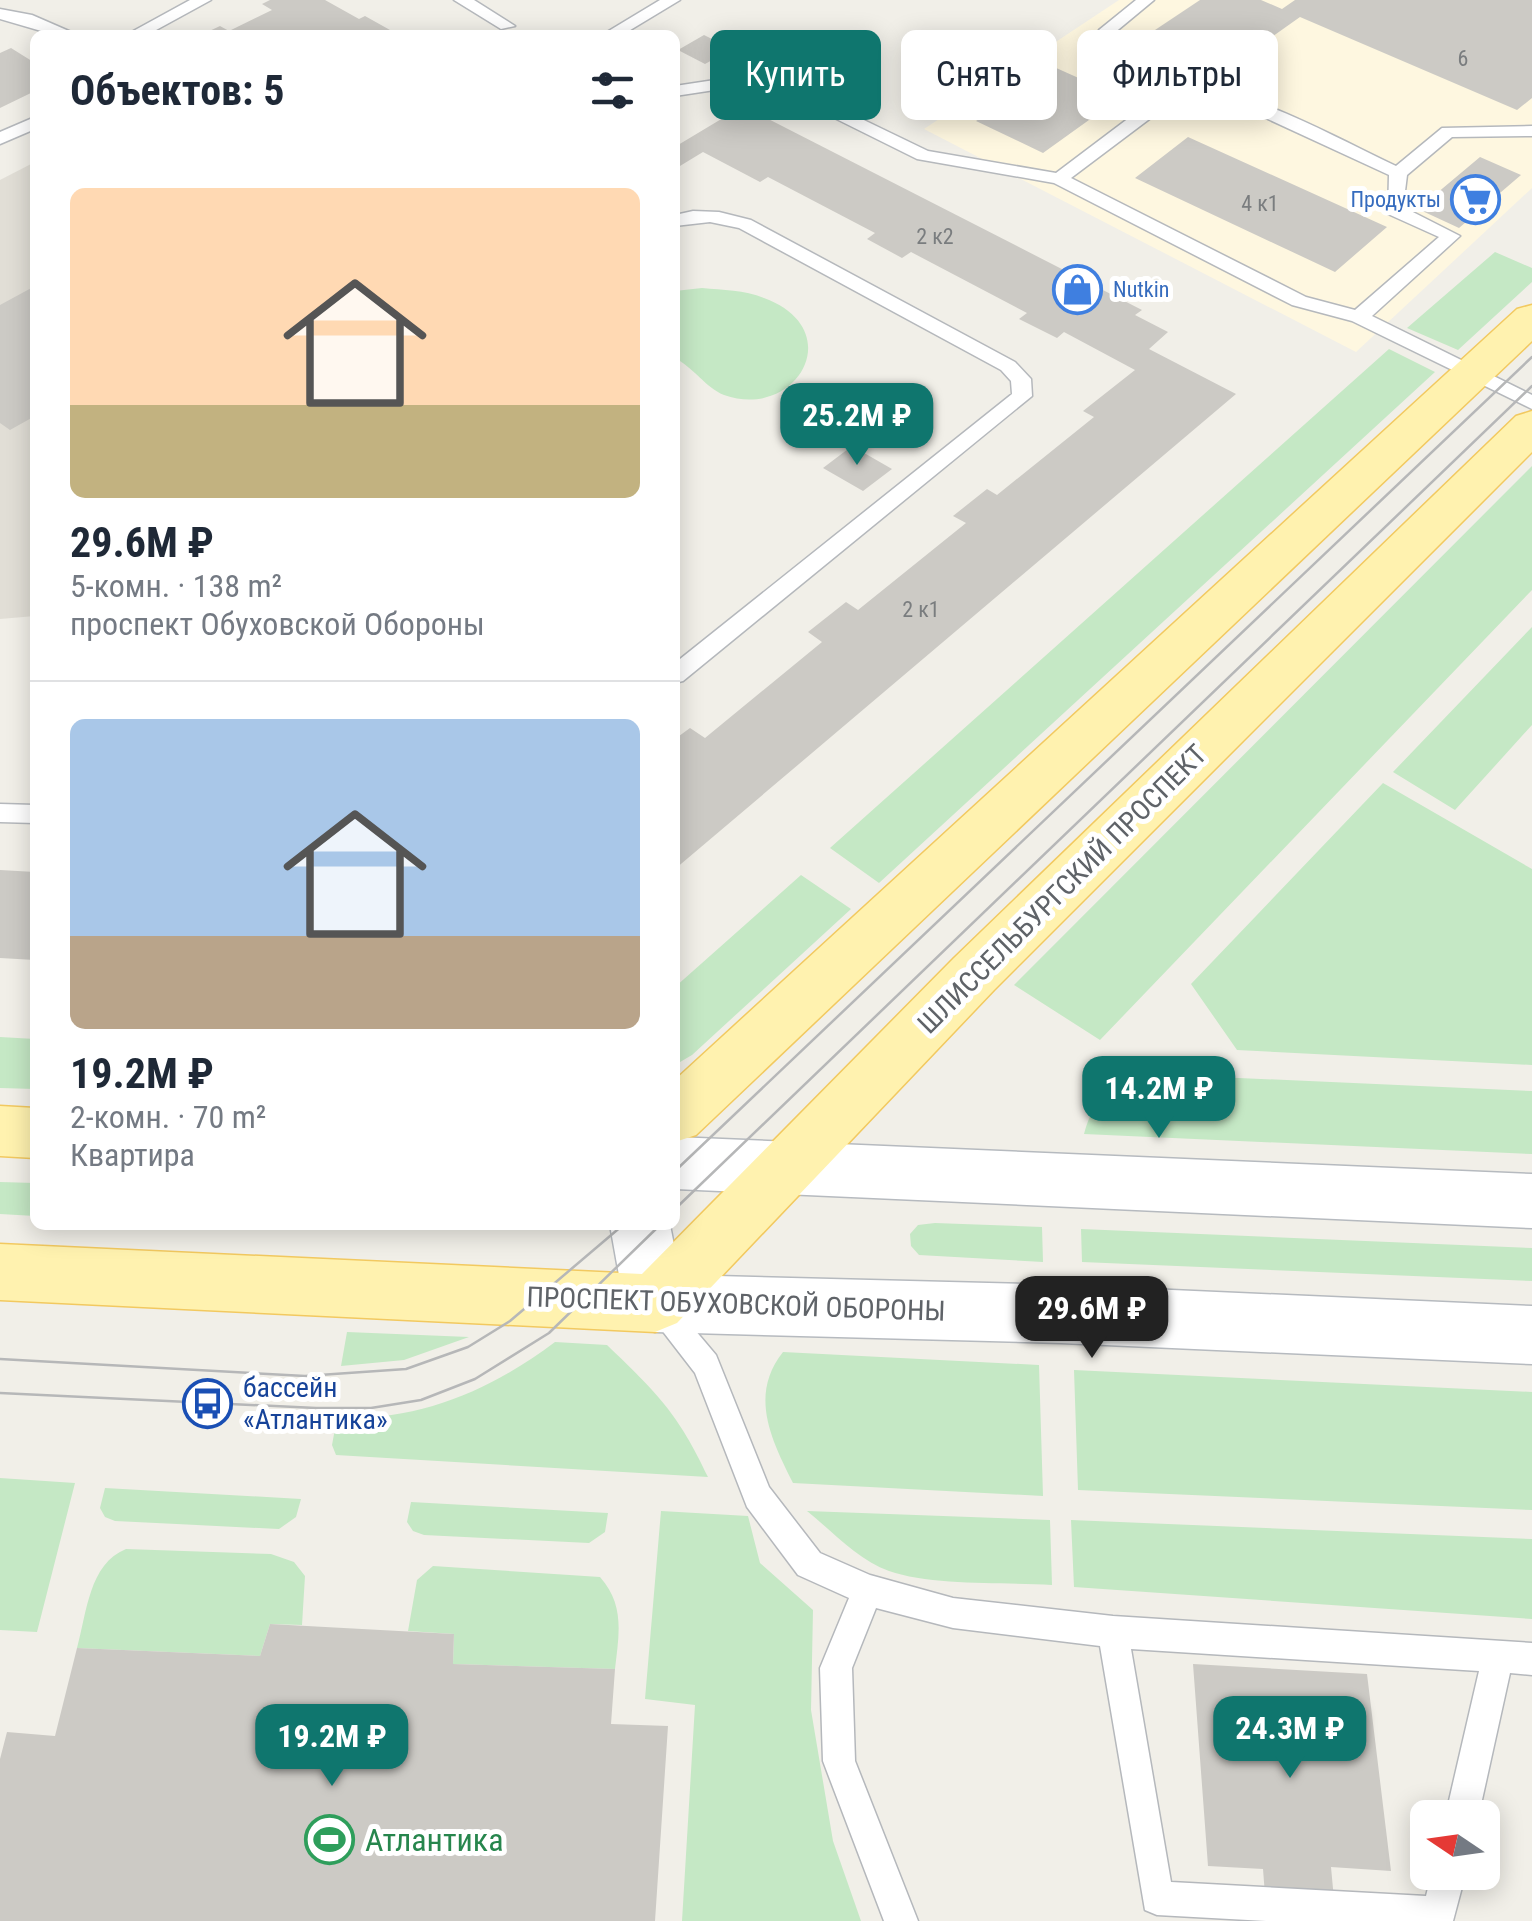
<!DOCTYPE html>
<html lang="ru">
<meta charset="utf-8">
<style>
:root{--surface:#fff;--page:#f2f2f3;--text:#1f2937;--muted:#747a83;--line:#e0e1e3;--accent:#0f766e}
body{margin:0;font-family:"Roboto Condensed",sans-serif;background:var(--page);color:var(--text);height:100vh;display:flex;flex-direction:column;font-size:38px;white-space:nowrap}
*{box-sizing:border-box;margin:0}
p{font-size:32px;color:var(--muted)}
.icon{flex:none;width:55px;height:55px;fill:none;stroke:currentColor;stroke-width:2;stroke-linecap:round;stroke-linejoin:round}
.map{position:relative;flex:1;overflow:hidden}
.panel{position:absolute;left:30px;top:30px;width:650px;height:1200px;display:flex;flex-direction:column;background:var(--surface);border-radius:15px;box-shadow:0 5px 25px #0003}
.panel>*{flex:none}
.banner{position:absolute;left:710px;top:30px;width:670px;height:90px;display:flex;gap:20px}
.needle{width:65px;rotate:283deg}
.controls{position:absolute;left:1410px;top:1800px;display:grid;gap:20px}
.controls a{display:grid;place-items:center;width:90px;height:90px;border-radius:15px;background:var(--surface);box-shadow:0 5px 25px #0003;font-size:50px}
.price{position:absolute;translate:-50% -85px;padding:0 22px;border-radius:20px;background:var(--accent);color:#fff;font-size:32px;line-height:65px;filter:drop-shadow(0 2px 5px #0008)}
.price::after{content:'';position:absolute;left:50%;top:60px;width:30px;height:22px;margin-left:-15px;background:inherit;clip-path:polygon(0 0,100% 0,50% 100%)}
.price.active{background:#222;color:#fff}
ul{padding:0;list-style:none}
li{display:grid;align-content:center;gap:20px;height:530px;padding:0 40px}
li+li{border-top:2px solid var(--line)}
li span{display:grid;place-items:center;height:310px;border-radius:15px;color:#555}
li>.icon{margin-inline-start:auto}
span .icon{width:180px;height:180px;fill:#fffc;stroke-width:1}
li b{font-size:42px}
h2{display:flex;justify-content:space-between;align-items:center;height:120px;padding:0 40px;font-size:42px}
.tag{padding:0 35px;border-radius:15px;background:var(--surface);box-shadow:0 5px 25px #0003;font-size:35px;line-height:90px}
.tag.active{background:var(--accent);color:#fff}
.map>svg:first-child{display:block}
.commercial{fill:#fef7e0}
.education{fill:#e1ded6}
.green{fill:#c5e8c5}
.building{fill:#cccac5}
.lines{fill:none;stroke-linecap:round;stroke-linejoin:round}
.lane-casing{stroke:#b5b8bc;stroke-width:3}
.secondary-casing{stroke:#b6babf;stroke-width:3}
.primary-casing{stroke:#f2c960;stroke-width:3}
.lane{fill:#fff;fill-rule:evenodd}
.secondary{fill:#fff;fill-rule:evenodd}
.primary{fill:#fff2af;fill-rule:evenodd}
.tram{stroke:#b6b7b8;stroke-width:2.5}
.labels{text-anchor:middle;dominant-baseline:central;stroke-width:10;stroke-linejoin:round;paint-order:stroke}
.number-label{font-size:22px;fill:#7a7d7f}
.far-shop-label{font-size:22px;fill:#366cbe;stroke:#fff;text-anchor:end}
.street-label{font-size:28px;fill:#5f6368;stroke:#fff}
.transit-label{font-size:28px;fill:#164399;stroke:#fff;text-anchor:start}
.near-leisure-label{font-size:32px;fill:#27864d;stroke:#fff;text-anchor:start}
</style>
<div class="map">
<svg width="1532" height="1921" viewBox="0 0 1532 1921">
<rect width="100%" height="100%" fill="#f1efe8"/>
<path class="commercial" d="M1119,0H1532V188L1356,352L924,129Z"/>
<path class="education" d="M33,163L35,616L0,619V180Z"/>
<path class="green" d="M1495,252L1532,268V282L1458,350L1407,328Z
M702,288C723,290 744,290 764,298C850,330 796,421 724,395C705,387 694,368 675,358V291Z
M1389,349L1435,372L879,883L830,848Z
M1532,466V590L1100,1040L1014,985Z
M1532,627V725L1455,810L1393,772Z
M1383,783L1532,869V1065L1237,1050L1191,984Z
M801,875L851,909L692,1055L675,1065V987Z
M0,1037L35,1039V1089L0,1088Z
M1128,1073L1532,1091V1154L1084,1134C1092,1105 1104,1090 1128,1073Z
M0,1182L35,1183V1216L0,1214Z
M935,1223L1042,1227L1043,1262L919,1255L911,1246L910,1234L918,1225Z
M1081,1229L1532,1248V1281L1082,1262Z
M347,1332L469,1337L404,1360L341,1366Z
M555,1342L607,1345C657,1393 678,1413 708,1477L336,1455L332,1445L337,1418C419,1421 490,1391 555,1342Z
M783,1352L1039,1365L1043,1496L793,1483C771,1439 749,1395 783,1352Z
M1074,1370L1532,1392V1510L1078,1490Z
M0,1478L75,1483L37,1632L0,1630Z
M105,1488L301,1499L296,1517L279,1529L115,1521L105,1517L100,1508Z
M411,1502L608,1513L605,1532L589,1543L424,1535L413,1531L407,1522Z
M661,1511L748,1516L760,1563L813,1610L811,1710L833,1841L861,1921H682L695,1705L645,1699Z
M807,1511L1050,1520L1052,1585C1006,1582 931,1586 889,1571C858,1560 832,1531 807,1511Z
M1071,1520L1532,1539V1619L1074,1587Z
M126,1549L271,1554L294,1562L305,1576L302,1625L270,1624L260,1656L77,1648C87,1612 89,1564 126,1549Z
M433,1566L600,1577C625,1605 619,1634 615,1669L453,1664L454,1634L408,1631L417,1580Z"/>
<path class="building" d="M270,0H325L359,19L365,16L390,30L380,35H201L220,26L229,31L272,10L262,4Z
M1200,0H1261L1282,9L1295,0H1532V98L1517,110L1300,17L1203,86L1125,50Z
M704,35L732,49L705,64L678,50Z
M11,48L35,63V91L0,108V53Z
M1054,67L1121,97L1043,153L976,121Z
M743,106L1142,310L1135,315L1168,332L1149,349L1236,394L675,869V739L690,728L705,738L822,642L808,632L846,602L858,610L966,523L953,516L987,489L997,495L1094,417L1083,411L1135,370L1064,332L1057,338L1019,319L1027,313L911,252L902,258L867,239L875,233L768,177L760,182L703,152L675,169V144L678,145Z
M1188,137L1387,227L1335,272L1135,178Z
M1480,157L1521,175L1459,228L1418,209Z
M35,286V416L10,430L0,423V305Z
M852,446L892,469L863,491L823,468Z
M0,870L35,872V960L0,958Z
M270,1624L454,1634L453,1664L615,1669L611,1724L668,1726L655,1921H0V1759L7,1732L55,1736L77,1648L260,1656Z
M1193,1664L1367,1674L1391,1871L1331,1867L1336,1921H1267L1263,1869L1208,1866Z"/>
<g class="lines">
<defs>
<path id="lane" d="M190,0H211L147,35H126Z
M454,0H474L515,26L501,29Z
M660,0H680L622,35H602Z
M1136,0H1154L1113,34C1122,103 1226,89 1270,107C1313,124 1354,146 1396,166L1442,128L1532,126V136L1452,137L1407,175L1403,207L1460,236L1372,316L1532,395V409L1352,321L1292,305L1054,183L917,159L776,89L741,86L675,96V86L741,76L781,80L928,151L1056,173L1158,96C1133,82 1091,63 1099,30ZM1172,102L1257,114L1389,175L1388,214L1439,237L1355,310L1306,297L1071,178Z
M0,9L32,15L78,35H55L0,19Z
M35,117V129L0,144V132Z
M693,211L719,212L751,220L1015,362L1031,379L1032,396L683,681L675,683V663L1012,394L1011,381L1001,370L739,228L710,222L675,226V215Z
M0,804L35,805V823L0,822Z
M658,1294L668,1298L716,1355L769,1487L820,1553L870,1575L953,1598L1113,1616L1532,1643V1675L1510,1673L1478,1818H1445L1479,1671L1131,1649L1171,1882L1426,1896L1432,1872H1466L1453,1921H1266L1157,1915L1145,1910L1100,1646L953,1628L876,1608L852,1668L855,1761L918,1921H884L823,1761L820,1668L849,1598L798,1575L747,1507L695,1373L644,1307L648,1298Z"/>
<path id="secondary" d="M675,1137L1532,1174V1228L675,1189Z
M610,1225H670L680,1275L1061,1285L1532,1306V1364L1061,1343L655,1332L633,1323L624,1303Z"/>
<path id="primary" d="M1532,305V341L696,1135L675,1142V1080L1517,309Z
M1532,411V452L994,990L677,1323L655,1332L0,1300V1244L642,1274L954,958L1516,416Z
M0,1106L35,1108V1158L0,1156Z"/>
</defs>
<use href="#lane" class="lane-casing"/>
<use href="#secondary" class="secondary-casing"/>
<use href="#primary" class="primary-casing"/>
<use href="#lane" class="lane"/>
<use href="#secondary" class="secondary"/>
<use href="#primary" class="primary"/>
<path class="tram" d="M675,1171L1532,357
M675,1209L1532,386
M0,1359L305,1376L406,1369L468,1347L510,1321L623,1225
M0,1393L316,1408H371L421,1400L475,1379L549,1333L660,1225"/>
</g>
<defs>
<symbol id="supermarket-ring" viewBox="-11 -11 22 22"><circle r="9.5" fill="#fff" stroke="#3f7fe0" stroke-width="1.5"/><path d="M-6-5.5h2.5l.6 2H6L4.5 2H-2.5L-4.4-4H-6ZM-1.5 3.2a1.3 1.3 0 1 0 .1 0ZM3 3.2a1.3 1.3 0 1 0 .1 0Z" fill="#3f7fe0"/></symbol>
<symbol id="shop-ring" viewBox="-11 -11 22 22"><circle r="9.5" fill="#fff" stroke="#3f7fe0" stroke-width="1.5"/><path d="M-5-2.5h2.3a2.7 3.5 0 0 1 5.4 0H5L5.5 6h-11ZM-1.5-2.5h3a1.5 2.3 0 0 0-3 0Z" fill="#3f7fe0"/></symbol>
<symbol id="bus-ring" viewBox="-11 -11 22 22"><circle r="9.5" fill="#fff" stroke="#1a4fb4" stroke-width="1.5"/><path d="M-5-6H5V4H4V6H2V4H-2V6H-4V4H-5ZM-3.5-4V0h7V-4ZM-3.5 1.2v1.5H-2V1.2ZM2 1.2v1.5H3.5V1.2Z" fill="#1a4fb4"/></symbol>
<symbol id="stadium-ring" viewBox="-11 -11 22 22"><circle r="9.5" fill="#fff" stroke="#2e9e5b" stroke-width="1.5"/><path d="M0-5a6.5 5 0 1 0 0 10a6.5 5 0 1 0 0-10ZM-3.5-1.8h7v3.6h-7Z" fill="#2e9e5b"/></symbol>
</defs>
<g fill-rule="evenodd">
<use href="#supermarket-ring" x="1448" y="172" width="55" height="55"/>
<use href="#shop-ring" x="1050" y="262" width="55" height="55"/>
<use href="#bus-ring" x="180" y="1376" width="55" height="55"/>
<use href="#stadium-ring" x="302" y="1812" width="55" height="55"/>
</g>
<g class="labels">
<g class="number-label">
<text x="1463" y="58">6</text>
<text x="1260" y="203">4 к1</text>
<text x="935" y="236">2 к2</text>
<text x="921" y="609">2 к1</text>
</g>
<g class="far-shop-label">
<text x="1441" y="199">Продукты</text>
<text x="1113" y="289" text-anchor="start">Nutkin</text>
</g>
<g class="street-label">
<text transform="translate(1062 889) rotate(-45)">ШЛИССЕЛЬБУРГСКИЙ ПРОСПЕКТ</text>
<text transform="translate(736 1304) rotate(2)">ПРОСПЕКТ ОБУХОВСКОЙ ОБОРОНЫ</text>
</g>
<g class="transit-label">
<text x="243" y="1387">бассейн<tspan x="243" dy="32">«Атлантика»</tspan></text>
</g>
<g class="near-leisure-label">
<text x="365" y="1840">Атлантика</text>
</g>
</g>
</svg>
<div class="controls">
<a><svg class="needle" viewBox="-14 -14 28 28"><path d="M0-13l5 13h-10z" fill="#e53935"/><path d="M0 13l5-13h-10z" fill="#747a83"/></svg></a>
</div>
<b class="price" style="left:857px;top:468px">25.2M ₽</b>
<b class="price" style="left:1159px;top:1141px">14.2M ₽</b>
<b class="price active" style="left:1092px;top:1361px">29.6M ₽</b>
<b class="price" style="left:1290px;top:1781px">24.3M ₽</b>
<b class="price" style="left:332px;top:1789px">19.2M ₽</b>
<div class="banner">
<a class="tag active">Купить</a>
<a class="tag">Снять</a>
<a class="tag">Фильтры</a>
</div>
<section class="panel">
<h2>Объектов: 5<svg class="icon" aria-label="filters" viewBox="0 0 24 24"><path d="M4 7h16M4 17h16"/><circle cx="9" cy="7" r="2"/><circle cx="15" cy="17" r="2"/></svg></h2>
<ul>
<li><span style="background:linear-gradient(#ffd9b3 70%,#c2b280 0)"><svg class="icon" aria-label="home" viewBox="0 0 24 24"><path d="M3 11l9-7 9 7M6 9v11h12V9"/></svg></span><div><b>29.6M ₽</b><p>5-комн. · 138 m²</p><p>проспект Обуховской Обороны</p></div></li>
<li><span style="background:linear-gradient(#a9c7e8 70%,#b9a48a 0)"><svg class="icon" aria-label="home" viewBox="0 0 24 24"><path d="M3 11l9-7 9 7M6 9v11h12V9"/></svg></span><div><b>19.2M ₽</b><p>2-комн. · 70 m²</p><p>Квартира</p></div></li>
</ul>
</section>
</div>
